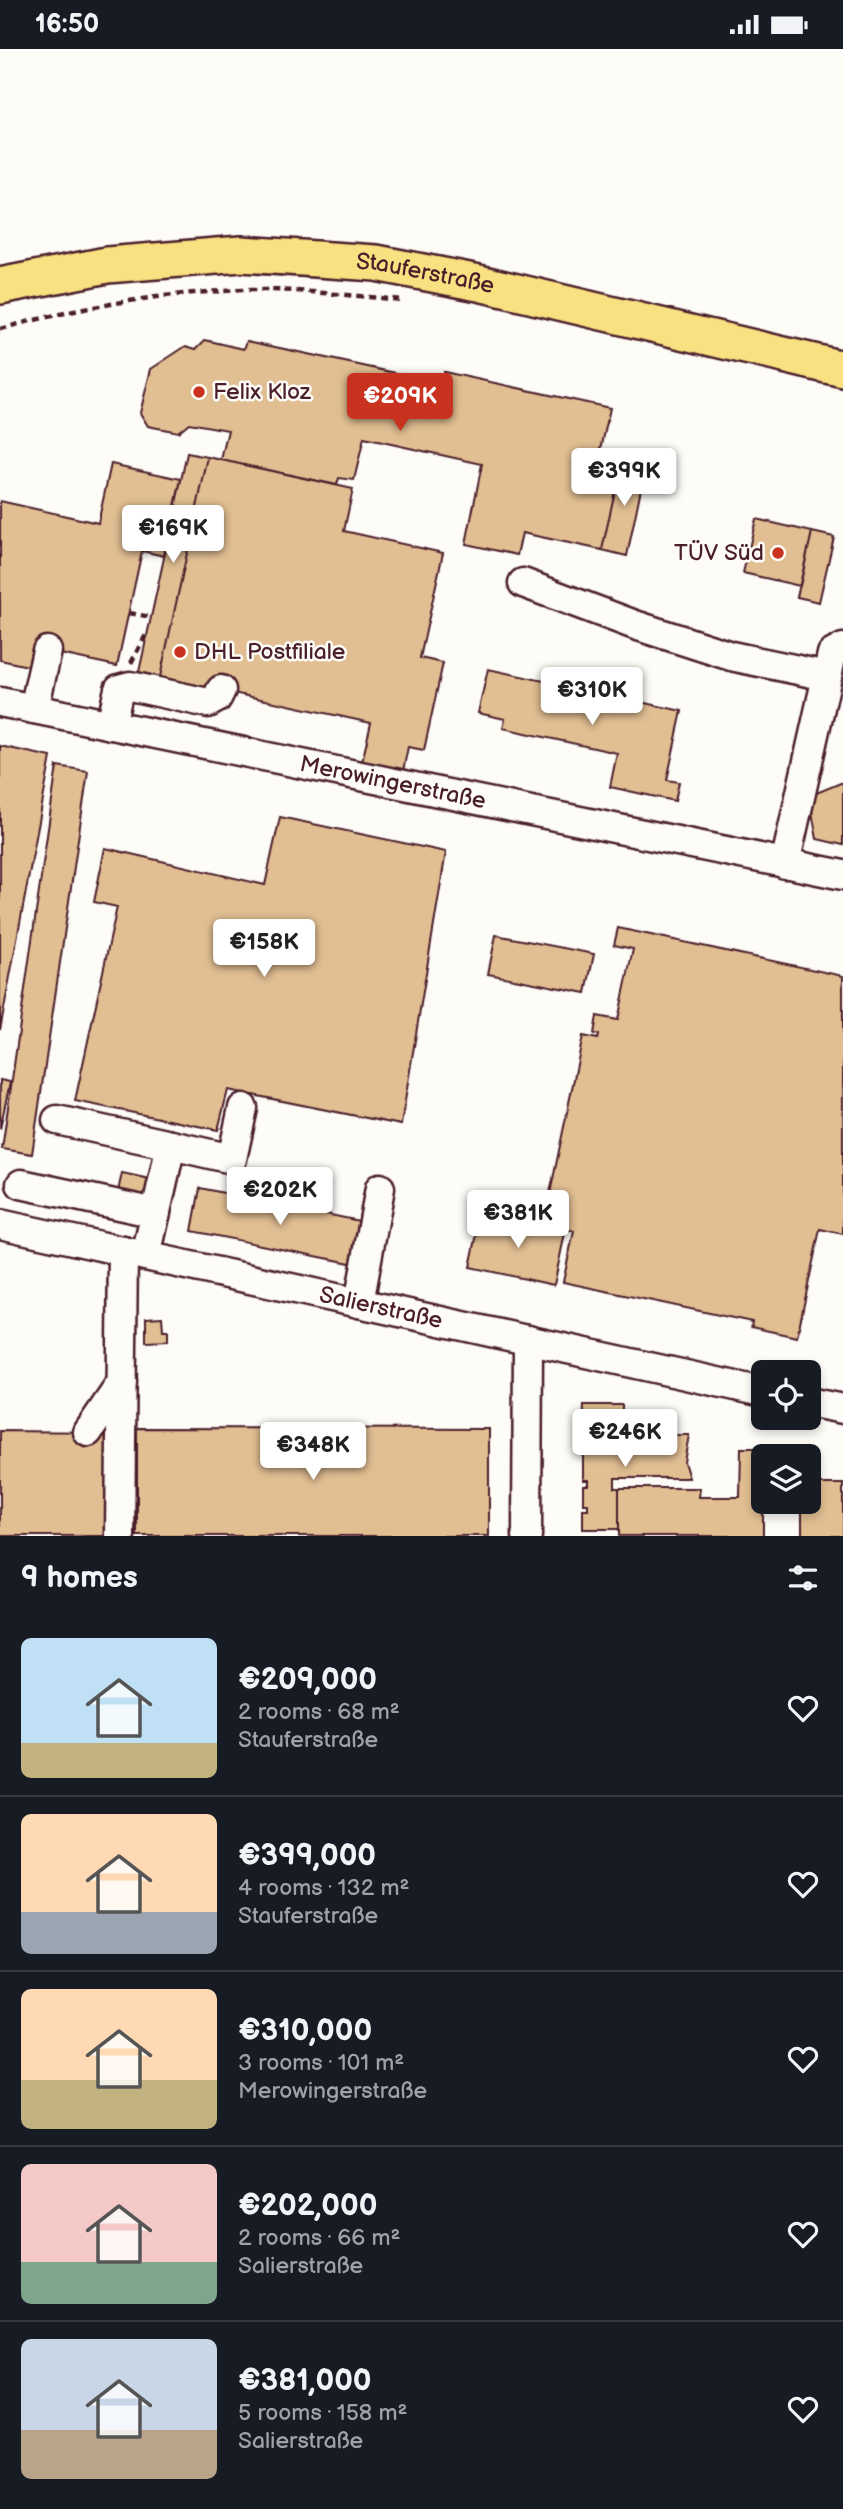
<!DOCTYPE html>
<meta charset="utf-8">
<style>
:root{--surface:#171b24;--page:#242831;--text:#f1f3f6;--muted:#9ea1a6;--line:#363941;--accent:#c8321e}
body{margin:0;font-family:"Balsamiq Sans",sans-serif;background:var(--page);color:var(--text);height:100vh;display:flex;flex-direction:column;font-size:26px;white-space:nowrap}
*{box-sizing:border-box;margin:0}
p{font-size:23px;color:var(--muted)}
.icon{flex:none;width:38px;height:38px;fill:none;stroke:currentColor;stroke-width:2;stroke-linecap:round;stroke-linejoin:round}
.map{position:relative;height:1487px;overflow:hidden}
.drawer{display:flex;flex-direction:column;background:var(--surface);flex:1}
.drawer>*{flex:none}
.fabs{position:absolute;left:751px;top:1311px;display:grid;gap:14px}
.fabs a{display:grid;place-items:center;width:70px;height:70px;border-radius:10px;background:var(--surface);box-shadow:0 4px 10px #0003;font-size:35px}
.price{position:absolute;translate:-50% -60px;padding:0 16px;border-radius:7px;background:#fff;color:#222;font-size:23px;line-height:46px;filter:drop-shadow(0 2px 4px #0008)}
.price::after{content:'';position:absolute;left:50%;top:42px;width:21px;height:16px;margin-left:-10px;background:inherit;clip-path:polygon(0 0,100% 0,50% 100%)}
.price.active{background:var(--accent);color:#fff}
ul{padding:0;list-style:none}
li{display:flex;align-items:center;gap:21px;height:175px;padding:0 21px}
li+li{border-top:2px solid var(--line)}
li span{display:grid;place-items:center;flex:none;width:196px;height:140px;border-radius:10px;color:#555}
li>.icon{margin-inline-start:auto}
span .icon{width:84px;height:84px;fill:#fffc;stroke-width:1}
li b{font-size:30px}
h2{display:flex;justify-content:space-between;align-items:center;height:84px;padding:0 21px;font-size:30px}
.status{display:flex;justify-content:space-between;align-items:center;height:49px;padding:0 35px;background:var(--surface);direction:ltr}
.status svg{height:19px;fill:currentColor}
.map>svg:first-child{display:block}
.building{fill:#e2bf93;stroke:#4a1f2b;stroke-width:2}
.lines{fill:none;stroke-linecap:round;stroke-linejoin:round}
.minor-casing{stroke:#4a1f2b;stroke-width:33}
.major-casing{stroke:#4a1f2b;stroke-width:40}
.path{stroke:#4a1f2b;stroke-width:4.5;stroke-dasharray:7 5;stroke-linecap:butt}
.minor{stroke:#fdfcf7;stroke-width:28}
.major{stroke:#f9e181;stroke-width:35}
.poi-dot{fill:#c8321e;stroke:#fdfcf7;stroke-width:2.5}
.labels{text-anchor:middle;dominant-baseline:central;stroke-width:5;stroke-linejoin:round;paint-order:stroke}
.street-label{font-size:23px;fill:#4a1f2b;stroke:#fdfcf7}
.poi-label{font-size:23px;fill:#4a1f2b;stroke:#fdfcf7;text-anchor:start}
</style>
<div class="status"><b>16:50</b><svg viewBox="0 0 49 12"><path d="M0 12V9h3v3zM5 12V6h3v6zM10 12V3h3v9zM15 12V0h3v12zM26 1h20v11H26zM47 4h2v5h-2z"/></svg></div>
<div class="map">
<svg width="843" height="1487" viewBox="0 0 843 1487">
<rect width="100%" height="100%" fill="#fdfcf7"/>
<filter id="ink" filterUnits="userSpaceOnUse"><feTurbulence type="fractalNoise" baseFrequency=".0143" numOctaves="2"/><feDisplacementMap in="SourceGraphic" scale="14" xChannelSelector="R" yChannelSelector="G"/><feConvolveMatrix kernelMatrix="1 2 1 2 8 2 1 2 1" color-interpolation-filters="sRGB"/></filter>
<g filter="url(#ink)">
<path class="building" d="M205,291L244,300L247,292L442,334L444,323L610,359L600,405L622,410L602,501L522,484L517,506L466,495L482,415L364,389L354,431L339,429L337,436L221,411L228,381L189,374L178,383L148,377L140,364L151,320L186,297L196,300Z
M187,404L208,408L160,628L139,623Z
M208,408L353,440L344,482L443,504L420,609L443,614L424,701L408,698L403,722L362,713L371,674L160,628Z
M622,410L646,415L627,507L602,501Z
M111,415L181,430L164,507L142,502L117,617L32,599L28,617L0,611V452L98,474Z
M756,470L812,483L800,537L743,524Z
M812,483L834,488L819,553L797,548Z
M488,620L682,662L667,731L679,733L675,752L610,738L617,704L503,679L505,670L478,664Z
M0,697L51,708L0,981Z
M57,717L88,722L32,1105L2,1100Z
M843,733V796L817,790L809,747Z
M280,768L446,803L401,1076L228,1041L218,1081L75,1052L117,858L94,853L105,799L265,836Z
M618,879L843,927V1185L820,1180L797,1288L751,1278L752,1273L563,1233L574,1182L553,1177L557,1156L548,1154L583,987L598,990L599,986L594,985L597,967L618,971L633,900L614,896Z
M496,886L594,905L586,944L488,925Z
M0,1031L10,1033L0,1080Z
M122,1124L150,1130L145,1153L117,1147Z
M200,1139L369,1174L360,1216L192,1182Z
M481,1166L565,1184L554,1236L470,1218Z
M162,1268L163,1281H168V1292L146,1293V1269Z
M584,1356H622V1386H613L610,1381L603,1379L596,1382L593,1386H583Z
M137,1379L489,1380V1487H137Z
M603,1379L610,1381L613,1386H689L684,1413L689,1429H615V1439H619V1480H583V1460H588V1455H583V1436H588V1431H583V1386H593L596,1382Z
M0,1382L110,1383V1487H0Z
M741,1399H774V1407H763V1452H774V1454H763V1487H619V1439H700L699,1448H740Z
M808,1435H843V1487H774H802V1452H808Z"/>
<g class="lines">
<defs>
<g id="minor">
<path d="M523,534L635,576L731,607L827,627"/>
<path id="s1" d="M0,653L843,826"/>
<path d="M34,660L47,602"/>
<path d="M111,676L119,640L130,637L208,654L217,649L221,641"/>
<path d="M785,815L832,605L843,599"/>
<path d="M57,1071L171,1096L146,1207"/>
<path d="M171,1096L232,1110L243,1059"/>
<path d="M21,1135L156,1164"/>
<path id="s2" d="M0,1175L763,1343"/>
<path d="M359,1254L380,1139"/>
<path d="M808,1353L843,1360"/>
<path d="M88,1383L122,1333"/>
<path d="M120,1487L123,1202"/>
<path d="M527,1487L528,1291"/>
</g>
<g id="major">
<path id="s3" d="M0,237L107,216L241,205L376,214L479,234L843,320"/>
</g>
</defs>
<use href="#minor" class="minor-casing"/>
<use href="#major" class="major-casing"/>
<path class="path" d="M0,280C81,258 163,243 248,241C299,240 352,247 403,251
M129,564L151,568
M131,614L147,584"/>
<use href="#minor" class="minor"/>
<use href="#major" class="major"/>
</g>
</g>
<g class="poi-dot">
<circle cx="199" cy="343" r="7"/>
<circle cx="778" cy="504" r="7"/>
<circle cx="180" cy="603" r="7"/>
</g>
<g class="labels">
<g class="street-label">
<text stroke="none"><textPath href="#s3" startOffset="429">Stauferstraße</textPath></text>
<text stroke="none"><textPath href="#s1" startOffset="401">Merowingerstraße</textPath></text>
<text stroke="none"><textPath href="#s2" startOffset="390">Salierstraße</textPath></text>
</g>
<g class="poi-label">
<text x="213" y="343">Felix Kloz</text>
<text x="764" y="504" text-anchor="end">TÜV Süd</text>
<text x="194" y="603">DHL Postfiliale</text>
</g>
</g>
</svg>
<div class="fabs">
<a><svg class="icon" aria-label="locate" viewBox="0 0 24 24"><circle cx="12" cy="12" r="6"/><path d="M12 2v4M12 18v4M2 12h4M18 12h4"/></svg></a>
<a><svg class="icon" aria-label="layers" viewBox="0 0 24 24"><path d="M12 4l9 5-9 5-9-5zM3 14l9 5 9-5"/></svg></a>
</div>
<b class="price active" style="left:400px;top:384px">€209K</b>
<b class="price" style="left:624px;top:459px">€399K</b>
<b class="price" style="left:173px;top:516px">€169K</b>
<b class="price" style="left:592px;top:678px">€310K</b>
<b class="price" style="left:264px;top:930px">€158K</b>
<b class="price" style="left:280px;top:1178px">€202K</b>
<b class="price" style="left:518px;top:1201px">€381K</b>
<b class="price" style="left:625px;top:1420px">€246K</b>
<b class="price" style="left:313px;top:1433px">€348K</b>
</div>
<section class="drawer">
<h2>9 homes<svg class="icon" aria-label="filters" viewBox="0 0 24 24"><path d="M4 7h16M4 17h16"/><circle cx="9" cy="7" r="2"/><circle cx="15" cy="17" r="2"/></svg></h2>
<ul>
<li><span style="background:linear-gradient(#bfe0f5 75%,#c2b280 0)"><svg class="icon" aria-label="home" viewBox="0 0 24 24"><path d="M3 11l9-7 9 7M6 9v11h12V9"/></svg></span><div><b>€209,000</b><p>2 rooms · 68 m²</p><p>Stauferstraße</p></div><svg class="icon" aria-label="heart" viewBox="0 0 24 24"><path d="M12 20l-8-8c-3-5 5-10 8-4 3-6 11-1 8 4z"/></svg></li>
<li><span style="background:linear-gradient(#ffd9b3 70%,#9aa5b1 0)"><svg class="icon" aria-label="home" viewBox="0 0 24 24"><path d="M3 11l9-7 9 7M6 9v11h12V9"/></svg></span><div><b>€399,000</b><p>4 rooms · 132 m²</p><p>Stauferstraße</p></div><svg class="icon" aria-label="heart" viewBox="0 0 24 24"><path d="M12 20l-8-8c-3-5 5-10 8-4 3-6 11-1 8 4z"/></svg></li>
<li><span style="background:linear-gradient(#ffd9b3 65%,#c2b280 0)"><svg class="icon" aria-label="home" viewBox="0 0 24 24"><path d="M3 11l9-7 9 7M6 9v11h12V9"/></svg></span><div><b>€310,000</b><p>3 rooms · 101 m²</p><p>Merowingerstraße</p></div><svg class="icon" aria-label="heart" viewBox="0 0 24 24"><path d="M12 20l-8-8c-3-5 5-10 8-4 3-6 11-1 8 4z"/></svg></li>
<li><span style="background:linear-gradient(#f6c9c9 70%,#7fa58c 0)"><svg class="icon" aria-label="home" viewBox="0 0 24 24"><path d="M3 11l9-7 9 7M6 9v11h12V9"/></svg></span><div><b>€202,000</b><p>2 rooms · 66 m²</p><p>Salierstraße</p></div><svg class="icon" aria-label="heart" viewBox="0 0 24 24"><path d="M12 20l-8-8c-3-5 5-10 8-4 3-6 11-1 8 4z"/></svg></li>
<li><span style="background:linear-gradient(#c9d6e8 65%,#b9a48a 0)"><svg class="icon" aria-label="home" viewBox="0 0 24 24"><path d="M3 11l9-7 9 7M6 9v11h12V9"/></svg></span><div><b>€381,000</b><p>5 rooms · 158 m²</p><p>Salierstraße</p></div><svg class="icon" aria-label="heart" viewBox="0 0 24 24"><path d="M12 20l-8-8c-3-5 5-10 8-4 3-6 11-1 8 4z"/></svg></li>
</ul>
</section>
